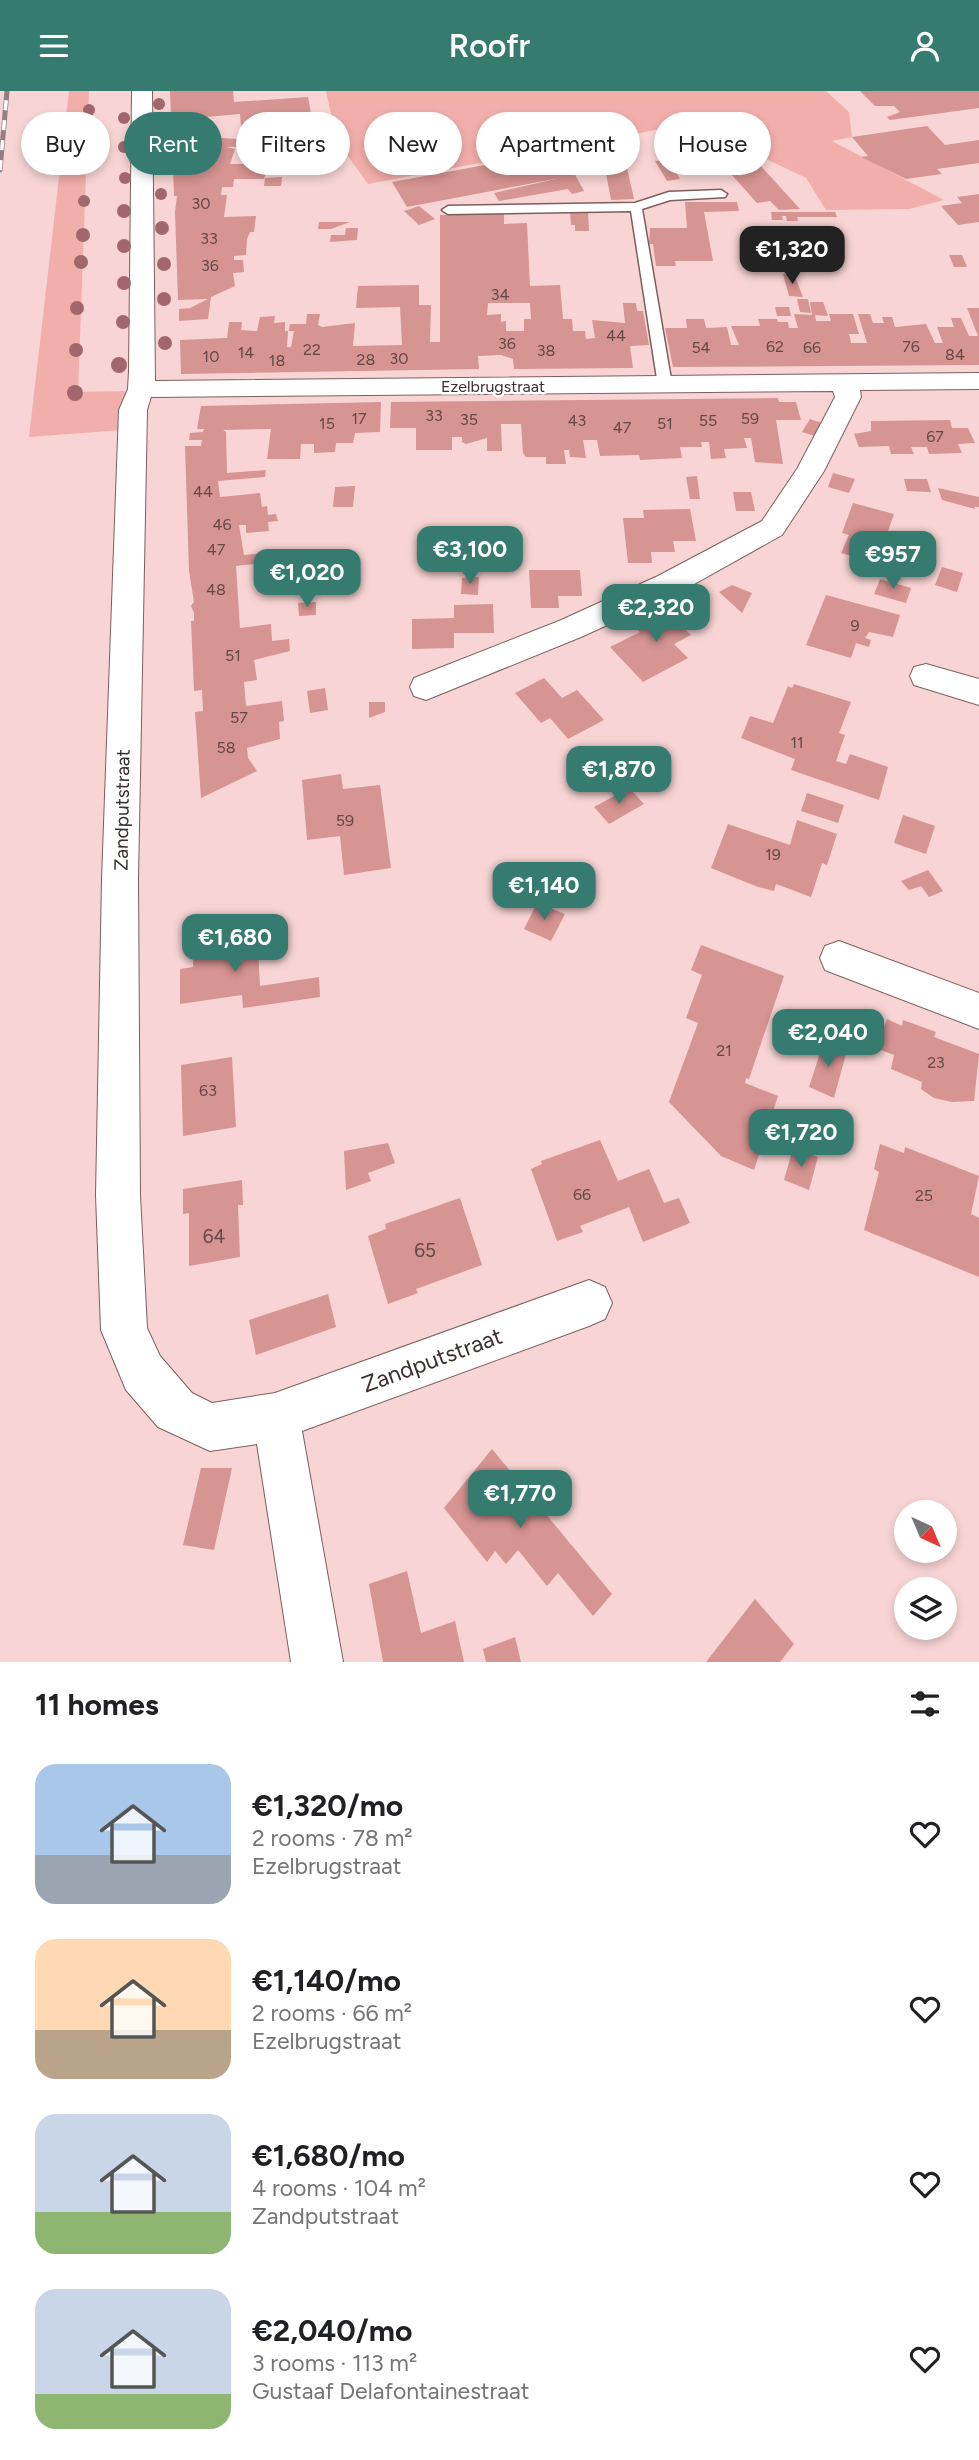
<!DOCTYPE html>
<meta charset="utf-8">
<style>
:root{--surface:#fff;--page:#f6f6f6;--text:#202124;--muted:#757577;--accent:#367b6f}
body{margin:0;font-family:Figtree,sans-serif;background:var(--page);color:var(--text);height:100vh;display:flex;flex-direction:column;font-size:26px;white-space:nowrap}
*{box-sizing:border-box;margin:0}
p{font-size:23px;color:var(--muted)}
.icon{flex:none;width:38px;height:38px;fill:none;stroke:currentColor;stroke-width:2;stroke-linecap:round;stroke-linejoin:round}
.map{position:relative;height:1571px;overflow:hidden}
.panel{display:flex;flex-direction:column;background:var(--surface);flex:1}
.panel>*{flex:none}
.top-card{position:absolute;left:21px;top:21px;width:938px;height:63px;display:flex;gap:14px}
.needle{width:46px;rotate:136deg}
.controls{position:absolute;left:894px;top:1409px;display:grid;gap:14px}
.controls a{display:grid;place-items:center;width:63px;height:63px;border-radius:50%;background:var(--surface);box-shadow:0 4px 10px #0003;font-size:35px}
.price{position:absolute;translate:-50% -60px;padding:0 16px;border-radius:14px;background:var(--accent);color:#fff;font-size:23px;line-height:46px;filter:drop-shadow(0 2px 4px #0008)}
.price::after{content:'';position:absolute;left:50%;top:42px;width:21px;height:16px;margin-left:-10px;background:inherit;clip-path:polygon(0 0,100% 0,50% 100%)}
.price.current{background:#222;color:#fff}
ul{padding:0;list-style:none}
li{display:flex;align-items:center;gap:21px;height:175px;padding:0 35px}
li span{display:grid;place-items:center;flex:none;width:196px;height:140px;border-radius:21px;color:#555}
li>.icon{margin-inline-start:auto}
span .icon{width:84px;height:84px;fill:#fffc;stroke-width:1}
li b{font-size:30px}
h2{display:flex;justify-content:space-between;align-items:center;height:84px;padding:0 35px;font-size:30px}
.tag{padding:0 24px;border-radius:32px;background:var(--surface);box-shadow:0 4px 10px #0003;font-size:24px;line-height:63px}
.tag.current{background:var(--accent);color:#fff}
header{display:flex;justify-content:space-between;align-items:center;height:91px;padding:0 35px;background:var(--accent);color:#fff;font-size:32px;font-weight:600}
.map>svg:first-child{display:block}
.green{fill:#f2aeab}
.building{fill:#d69492;fill-rule:evenodd}
.lines{fill:none;stroke-linecap:round;stroke-linejoin:round}
.lane-casing{stroke:#7c5f5d;stroke-width:3}
.street-casing{stroke:#7c5f5d;stroke-width:2}
.lane{fill:#fff;fill-rule:evenodd}
.street{fill:#fff;fill-rule:evenodd}
.rail-casing{stroke:#977e7e;stroke-width:5}
.rail{stroke:#fff;stroke-width:3.5;stroke-dasharray:10;stroke-linecap:butt}
.tree{fill:#a2676c}
.labels{text-anchor:middle;dominant-baseline:central;stroke-width:5;stroke-linejoin:round;paint-order:stroke}
.number-label{font-size:16px;fill:#624847}
.far-street-label{font-size:16px;fill:#3c2e2e;stroke:#fff}
.street-label{font-size:19px;fill:#3c2e2e;stroke:#fff}
.near-number-label{font-size:19px;fill:#624847}
.near-street-label{font-size:23px;fill:#3c2e2e;stroke:#fff}
</style>
<header><svg class="icon" aria-label="menu" viewBox="0 0 24 24"><path d="M4 6h16M4 12h16M4 18h16"/></svg>Roofr<svg class="icon" aria-label="person" viewBox="0 0 24 24"><circle cx="12" cy="8" r="4"/><path d="M4 21q1-7 8-7t8 7"/></svg></header>
<div class="map">
<svg width="979" height="1571" viewBox="0 0 979 1571">
<rect width="100%" height="100%" fill="#f8d5d4"/>
<path class="green" d="M69,0H89L78,301L125,300L122,339L29,346Z
M326,0H826L849,21L852,46L832,50L944,109L909,118L826,119L806,87L762,66L719,27L368,93L337,50Z"/>
<path class="building" d="M170,0H233L234,11L308,6L313,33L241,36L240,23L206,26L207,46L237,48L238,41L309,40L314,38V33H333L337,48L258,51V55L226,56L235,58L230,73H255V81H266L264,88H234L233,96H222L221,104H227L224,126L256,125L254,141H250L247,148L246,164L234,165V169H243L244,181L233,182L235,195L211,206L208,228L179,230V218L190,217L208,208L178,209L175,121L177,105H174Z
M860,0H979V17L890,29L887,26L900,21L894,15H875Z
M718,28L800,118L779,119L770,110L757,112L687,34Z
M927,35L945,54L979,49V72L937,78L942,83L906,88L861,66L868,65L852,46Z
M600,50H621L634,108L611,109Z
M573,58L580,67L567,69L584,100L572,103L568,98L499,110L494,102L560,87L407,116L392,91Z
M671,68L672,74L680,88L667,90L655,70Z
M282,86L281,95H264L265,87Z
M979,103V131L958,134L941,115L962,112L957,106Z
M685,111H737L739,120L704,121L713,170H675L676,175H656L653,153H649L650,137H687Z
M419,115L435,128L419,134L404,120Z
M570,120H588L589,140H575V134H571Z
M771,121H835L837,126H797L798,130H787L786,125H782L783,129H772Z
M504,123V133L527,132L530,195L560,194L563,228H572L573,240H585L586,248L595,247L592,229L625,232L623,212H636L637,220H643L649,254L630,255L633,277L514,278L513,268L501,264L478,265L479,278L181,283L180,249L227,247L229,231H242L241,239L257,240L260,226L275,225L274,232L285,231V240H288L287,256H291L294,240H289L290,233H306L307,223H320L318,234L322,236L355,232L353,255L402,254L400,216L356,217L358,195L419,194V214H431L430,251H440V124ZM488,212H530L531,228H524V240H506V230L501,231V223L487,224Z
M319,131H350L331,138H318Z
M346,137H358L357,149L330,151L331,144H345Z
M949,164H962L967,176H954Z
M783,183H794L803,206L789,205Z
M797,208H808L811,222L800,221Z
M810,211H823L828,225L815,224L816,230H831L829,223H853L859,243H849L851,252H867L858,223H870L873,232H884L882,226H892L895,236L926,233L935,252H943L937,236H954L951,227H961L969,245H978L967,217H979V274L673,276L665,237H687L686,228H704L706,237L727,236L731,254H739L731,235H760L758,228H777L778,231H788L789,237H798L794,223L812,224Z
M775,216H789L791,225H777Z
M778,307L779,311H796L801,329H776L783,373L755,371L751,347H744L747,357L724,358L726,367L711,368L709,351H701L702,356H680L682,367L640,369L639,364L600,365L597,349H583L586,367L570,366L569,359H564L566,373H546V366H526L523,362L521,333H501L502,360H487V347L466,353L462,351V346H452V359H416V337H390L391,311Z
M381,311L380,341L355,342L353,352H336L335,361L314,362V353H301L300,368H267L271,338L223,339L226,341L227,382L266,379L265,386L218,390L220,406L260,402L262,416L267,415L268,424L276,423L278,430L268,431L269,440L246,442V434H239L244,464L262,462V472L236,475L240,537L271,533L272,550L289,548L290,560L254,569L257,589L244,591L246,615L282,610L284,630L279,631L280,648L247,657L248,667L257,680L201,707L195,621L203,620L202,599L194,600L191,530H194V522L191,515L194,511L189,480L185,355H201L202,349H189L190,342L203,341L204,338H197L201,315Z
M810,328L825,333L818,346L802,341Z
M950,329L952,337H968L975,352L958,353L962,362L929,363L927,356H911L914,363H891L889,355L859,356L854,343L871,340V330Z
M833,382L855,388L849,402L828,396Z
M697,385L700,408H690L686,386Z
M904,388H927L931,401L907,400Z
M355,395L353,416H333L335,396Z
M938,397L979,406V416H974L975,418L942,409Z
M733,401H751L755,420H736Z
M853,412L894,423L883,454L891,456L884,474L841,462L849,444L842,442Z
M690,418L696,450H673L675,461H651L652,472H628L623,427H644L643,419Z
M892,468L914,475L910,485L888,479Z
M317,469L319,493L279,499L278,489L297,487L295,471Z
M942,476L963,482L957,501L935,494Z
M529,479H580L582,505H558L559,517H531Z
M479,486L478,504L461,503L462,487Z
M880,488L911,497L906,512L874,503Z
M732,494L752,502L742,522L719,501Z
M826,504L900,524L893,546L869,541L865,547L871,549L869,556L856,552L851,567L806,554Z
M316,511V524L299,525L298,512Z
M689,512L700,521L679,532L691,544L674,553L688,567L643,591L610,556L640,541L637,538Z
M493,513L494,542H454V557L412,558V528L454,527V514Z
M544,587L562,607L577,599L604,629L568,648L550,627L541,632L515,602Z
M794,593L851,611L839,642L845,644L836,670L846,673L850,663L888,676L879,709L791,679L795,668L741,647L750,625L773,632L788,595L792,597Z
M325,597L328,619L310,622L307,600Z
M369,611H385V621L369,627Z
M341,683L343,698L380,694L391,777L344,784L340,745L307,749L302,689Z
M629,697L644,713L609,733L594,716Z
M807,702L844,714L838,732L801,720Z
M903,724L935,735L926,763L894,752Z
M797,729L837,743L827,774L822,772L811,806L776,793L774,800L758,796L711,777L728,733L790,754Z
M928,779L943,800L929,806L921,795L909,799L901,790Z
M537,812L565,823L551,850L524,838Z
M247,838L248,860L258,858L260,895L319,886L320,906L243,917L242,904L180,913V878L193,876V845Z
M701,854L784,885L749,988L746,987L745,992L778,1005L754,1079L721,1065L669,1011L698,932L686,927L702,884L691,879Z
M887,928L902,935L903,929L936,941L934,946L979,963L974,1010L952,1011L934,1007L921,998L922,991L891,978L894,964L876,957Z
M824,950L847,959L834,1007L809,996Z
M232,966L236,1036L183,1045L181,974Z
M600,1049L618,1090L649,1078L664,1112L679,1107L690,1132L643,1151L629,1116L580,1135L583,1141L557,1150L531,1078L542,1073L541,1070Z
M388,1052L395,1072L368,1082L371,1090L346,1099L344,1060Z
M880,1053L904,1062L905,1056L979,1085L971,1123L979,1127V1186L864,1139L879,1081L874,1078Z
M793,1057L818,1066L809,1099L784,1089Z
M242,1089L243,1114H238L240,1166L189,1175V1122L183,1123V1098Z
M460,1107L482,1174L416,1198L418,1202L388,1213L368,1145L386,1138L385,1133Z
M328,1203L336,1236L256,1264L249,1229Z
M492,1358L612,1503L593,1525L558,1482L547,1495L518,1459L506,1473L495,1460L487,1471L444,1417Z
M201,1377H232L214,1459L183,1454Z
M407,1480L421,1542L455,1530L464,1571H383L369,1493Z
M755,1508L794,1553L780,1571H706Z
M515,1546L521,1571H486L483,1558Z"/>
<g class="lines">
<defs>
<path id="lane" d="M721,99L727,103L725,106L670,109L642,118L672,294L665,298L658,294L631,120L448,123L442,119L448,115L635,112L669,101Z"/>
<path id="street" d="M132,0H152L155,290L979,282V298L860,299L861,306L824,380L782,444L680,501L581,546L426,609L414,605L410,596L414,587L559,530L658,485L762,430L797,378L835,306L833,300L151,306L147,319L138,788L140,1104L147,1237L160,1265L192,1302L212,1312L275,1302L589,1189L605,1196L612,1212L605,1228L589,1235L302,1340L343,1571H291L257,1353L210,1360L158,1336L126,1299L101,1239L96,1104L102,788L119,319L128,298L129,280Z
M926,573L979,588V614L914,594L910,585L914,576Z
M839,850L979,902V938L825,879L820,867L825,855Z"/>
</defs>
<use href="#lane" class="lane-casing"/>
<use href="#street" class="street-casing"/>
<use href="#lane" class="lane"/>
<use href="#street" class="street"/>
<defs>
<path id="rail" d="M0,79L7,0"/>
</defs>
<use href="#rail" class="rail-casing"/>
<use href="#rail" class="rail"/>
</g>
<g class="tree">
<circle cx="159" cy="13" r="6"/>
<circle cx="89" cy="19" r="6"/>
<circle cx="124" cy="27" r="6"/>
<circle cx="87" cy="48" r="6"/>
<circle cx="160" cy="49" r="6"/>
<circle cx="124" cy="56" r="6"/>
<circle cx="160" cy="72" r="6"/>
<circle cx="83" cy="77" r="6"/>
<circle cx="125" cy="87" r="6"/>
<circle cx="161" cy="103" r="6"/>
<circle cx="84" cy="110" r="6"/>
<circle cx="124" cy="120" r="7"/>
<circle cx="162" cy="137" r="7"/>
<circle cx="83" cy="144" r="7"/>
<circle cx="124" cy="155" r="7"/>
<circle cx="81" cy="171" r="7"/>
<circle cx="164" cy="173" r="7"/>
<circle cx="124" cy="192" r="7"/>
<circle cx="164" cy="208" r="7"/>
<circle cx="77" cy="217" r="7"/>
<circle cx="123" cy="231" r="7"/>
<circle cx="165" cy="252" r="7"/>
<circle cx="76" cy="259" r="7"/>
<circle cx="119" cy="274" r="8"/>
<circle cx="75" cy="302" r="8"/>
</g>
<g class="labels">
<g class="number-label">
<text x="201" y="112">30</text>
<text x="209" y="147">33</text>
<text x="210" y="174">36</text>
<text x="500" y="203">34</text>
<text x="616" y="244">44</text>
<text x="507" y="252">36</text>
<text x="775" y="255">62</text>
<text x="911" y="255">76</text>
<text x="701" y="256">54</text>
<text x="812" y="256">66</text>
<text x="312" y="258">22</text>
<text x="546" y="259">38</text>
<text x="246" y="261">14</text>
<text x="955" y="263">84</text>
<text x="211" y="265">10</text>
<text x="399" y="267">30</text>
<text x="366" y="268">28</text>
<text x="277" y="269">18</text>
<text x="434" y="324">33</text>
<text x="359" y="327">17</text>
<text x="750" y="327">59</text>
<text x="469" y="328">35</text>
<text x="577" y="329">43</text>
<text x="708" y="329">55</text>
<text x="327" y="332">15</text>
<text x="665" y="332">51</text>
<text x="622" y="336">47</text>
<text x="935" y="345">67</text>
<text x="203" y="400">44</text>
<text x="222" y="433">46</text>
<text x="216" y="458">47</text>
<text x="216" y="498">48</text>
<text x="855" y="534">9</text>
<text x="233" y="564">51</text>
<text x="239" y="626">57</text>
<text x="797" y="651">11</text>
<text x="226" y="656">58</text>
<text x="345" y="729">59</text>
<text x="773" y="763">19</text>
<text x="724" y="959">21</text>
<text x="936" y="971">23</text>
<text x="208" y="999">63</text>
<text x="582" y="1103">66</text>
<text x="924" y="1104">25</text>
</g>
<g class="far-street-label">
<text x="493" y="295">Ezelbrugstraat</text>
</g>
<g class="street-label">
<text transform="translate(122 719) rotate(-89)">Zandputstraat</text>
</g>
<g class="near-number-label">
<text x="214" y="1145">64</text>
<text x="425" y="1159">65</text>
</g>
<g class="near-street-label">
<text transform="translate(432 1269) rotate(-20)">Zandputstraat</text>
</g>
</g>
</svg>
<div class="controls">
<a><svg class="needle" viewBox="-14 -14 28 28"><path d="M0-13l5 13h-10z" fill="#e53935"/><path d="M0 13l5-13h-10z" fill="#757577"/></svg></a>
<a><svg class="icon" aria-label="layers" viewBox="0 0 24 24"><path d="M12 4l9 5-9 5-9-5zM3 14l9 5 9-5"/></svg></a>
</div>
<b class="price current" style="left:792px;top:195px">€1,320</b>
<b class="price" style="left:470px;top:495px">€3,100</b>
<b class="price" style="left:893px;top:500px">€957</b>
<b class="price" style="left:307px;top:518px">€1,020</b>
<b class="price" style="left:656px;top:553px">€2,320</b>
<b class="price" style="left:619px;top:715px">€1,870</b>
<b class="price" style="left:544px;top:831px">€1,140</b>
<b class="price" style="left:235px;top:883px">€1,680</b>
<b class="price" style="left:828px;top:978px">€2,040</b>
<b class="price" style="left:801px;top:1078px">€1,720</b>
<b class="price" style="left:520px;top:1439px">€1,770</b>
<div class="top-card">
<a class="tag">Buy</a>
<a class="tag current">Rent</a>
<a class="tag">Filters</a>
<a class="tag">New</a>
<a class="tag">Apartment</a>
<a class="tag">House</a>
</div>
</div>
<section class="panel">
<h2>11 homes<svg class="icon" aria-label="filters" viewBox="0 0 24 24"><path d="M4 7h16M4 17h16"/><circle cx="9" cy="7" r="2"/><circle cx="15" cy="17" r="2"/></svg></h2>
<ul>
<li><span style="background:linear-gradient(#a9c7e8 65%,#9aa5b1 0)"><svg class="icon" aria-label="home" viewBox="0 0 24 24"><path d="M3 11l9-7 9 7M6 9v11h12V9"/></svg></span><div><b>€1,320/mo</b><p>2 rooms · 78 m²</p><p>Ezelbrugstraat</p></div><svg class="icon" aria-label="heart" viewBox="0 0 24 24"><path d="M12 20l-8-8c-3-5 5-10 8-4 3-6 11-1 8 4z"/></svg></li>
<li><span style="background:linear-gradient(#ffd9b3 65%,#b9a48a 0)"><svg class="icon" aria-label="home" viewBox="0 0 24 24"><path d="M3 11l9-7 9 7M6 9v11h12V9"/></svg></span><div><b>€1,140/mo</b><p>2 rooms · 66 m²</p><p>Ezelbrugstraat</p></div><svg class="icon" aria-label="heart" viewBox="0 0 24 24"><path d="M12 20l-8-8c-3-5 5-10 8-4 3-6 11-1 8 4z"/></svg></li>
<li><span style="background:linear-gradient(#c9d6e8 70%,#8fb573 0)"><svg class="icon" aria-label="home" viewBox="0 0 24 24"><path d="M3 11l9-7 9 7M6 9v11h12V9"/></svg></span><div><b>€1,680/mo</b><p>4 rooms · 104 m²</p><p>Zandputstraat</p></div><svg class="icon" aria-label="heart" viewBox="0 0 24 24"><path d="M12 20l-8-8c-3-5 5-10 8-4 3-6 11-1 8 4z"/></svg></li>
<li><span style="background:linear-gradient(#c9d6e8 75%,#8fb573 0)"><svg class="icon" aria-label="home" viewBox="0 0 24 24"><path d="M3 11l9-7 9 7M6 9v11h12V9"/></svg></span><div><b>€2,040/mo</b><p>3 rooms · 113 m²</p><p>Gustaaf Delafontainestraat</p></div><svg class="icon" aria-label="heart" viewBox="0 0 24 24"><path d="M12 20l-8-8c-3-5 5-10 8-4 3-6 11-1 8 4z"/></svg></li>
</ul>
</section>
